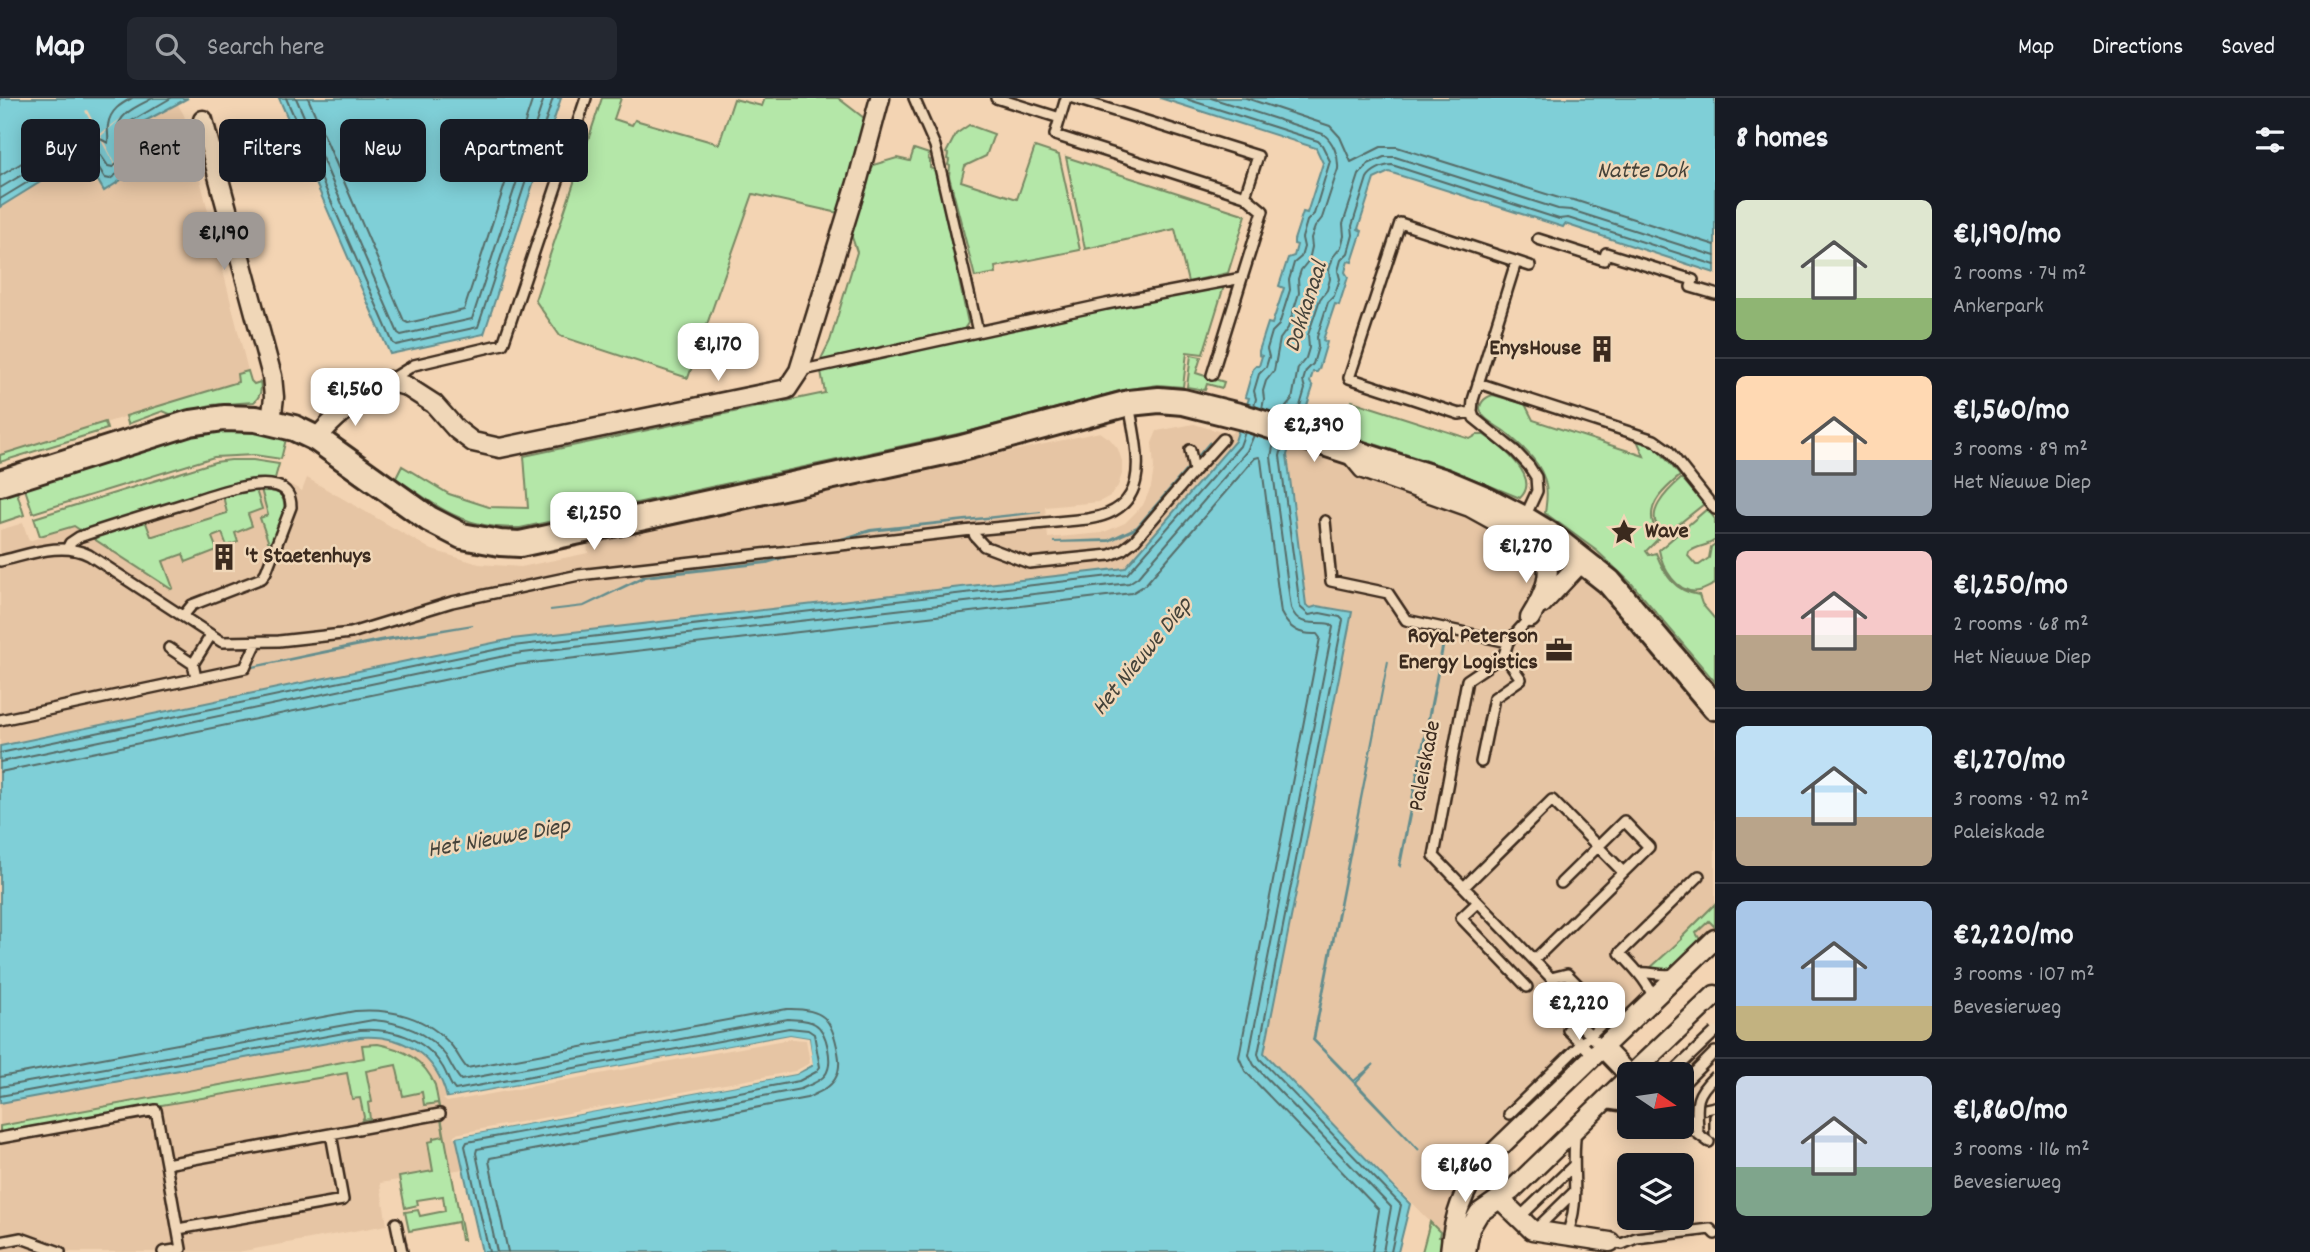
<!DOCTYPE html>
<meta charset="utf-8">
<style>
:root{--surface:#171b24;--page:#242831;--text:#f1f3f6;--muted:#9ea1a6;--line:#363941;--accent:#9f9995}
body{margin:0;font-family:Dekko,sans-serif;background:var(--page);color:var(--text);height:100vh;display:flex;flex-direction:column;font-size:26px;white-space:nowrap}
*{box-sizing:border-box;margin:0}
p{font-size:23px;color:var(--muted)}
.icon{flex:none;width:38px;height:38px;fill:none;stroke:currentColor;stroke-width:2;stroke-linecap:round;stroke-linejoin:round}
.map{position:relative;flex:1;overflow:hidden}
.side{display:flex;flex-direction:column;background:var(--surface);width:595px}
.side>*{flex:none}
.guide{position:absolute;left:21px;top:21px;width:665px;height:63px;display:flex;gap:14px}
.needle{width:46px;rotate:103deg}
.controls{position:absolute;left:1617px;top:964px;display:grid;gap:14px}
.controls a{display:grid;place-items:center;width:77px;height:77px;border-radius:10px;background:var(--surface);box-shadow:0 4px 18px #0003;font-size:35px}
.price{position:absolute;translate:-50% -60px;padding:0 16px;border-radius:14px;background:#fff;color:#222;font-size:23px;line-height:46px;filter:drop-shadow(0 2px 4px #0008)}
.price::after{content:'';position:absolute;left:50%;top:42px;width:21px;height:16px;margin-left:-10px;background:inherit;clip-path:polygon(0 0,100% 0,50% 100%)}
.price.on{background:var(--accent);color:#111}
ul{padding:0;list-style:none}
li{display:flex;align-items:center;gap:21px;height:175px;padding:0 21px}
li+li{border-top:2px solid var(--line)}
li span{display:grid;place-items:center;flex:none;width:196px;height:140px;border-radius:10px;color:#555}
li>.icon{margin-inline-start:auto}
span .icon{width:84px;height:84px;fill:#fffc;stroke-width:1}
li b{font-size:30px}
h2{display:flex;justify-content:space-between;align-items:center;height:84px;padding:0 21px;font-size:30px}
.pill{padding:0 24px;border-radius:10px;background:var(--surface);box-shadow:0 4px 18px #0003;font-size:24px;line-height:63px}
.pill.on{background:var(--accent);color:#111}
header{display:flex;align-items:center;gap:42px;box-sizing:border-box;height:98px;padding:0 35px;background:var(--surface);border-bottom:2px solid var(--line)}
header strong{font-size:33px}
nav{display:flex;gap:38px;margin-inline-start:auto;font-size:24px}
.search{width:490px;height:63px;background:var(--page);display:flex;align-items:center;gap:18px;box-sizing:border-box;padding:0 24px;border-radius:10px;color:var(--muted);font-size:26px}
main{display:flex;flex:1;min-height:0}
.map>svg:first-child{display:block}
.built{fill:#e6c5a4}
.green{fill:#b4e7a8;stroke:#788863;stroke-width:2}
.water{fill:#7fcfd7;stroke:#648d8d;stroke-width:2}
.pier{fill:#f3d4b3}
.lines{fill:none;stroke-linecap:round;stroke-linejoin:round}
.shore{stroke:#566c68;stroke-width:2}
.lane-casing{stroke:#3b2a1e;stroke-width:14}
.street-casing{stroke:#3b2a1e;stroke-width:23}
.secondary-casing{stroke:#3b2a1e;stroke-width:30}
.lane{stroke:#f0d7b8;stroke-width:9}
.street{stroke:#f0d7b8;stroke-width:18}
.secondary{stroke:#f0d7b8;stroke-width:24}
.lane-bridge-casing{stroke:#3b2a1e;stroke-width:14;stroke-linecap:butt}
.lane-bridge{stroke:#f0d7b8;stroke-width:9}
.labels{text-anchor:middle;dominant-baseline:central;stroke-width:5;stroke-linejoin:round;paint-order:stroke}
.poi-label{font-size:23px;font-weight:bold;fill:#3b2a1e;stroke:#f0d7b8;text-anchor:end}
.street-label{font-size:23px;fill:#3b2a1e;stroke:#f0d7b8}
.water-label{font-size:24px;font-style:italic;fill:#45433a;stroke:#f0d7b8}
</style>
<header>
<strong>Map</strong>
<div class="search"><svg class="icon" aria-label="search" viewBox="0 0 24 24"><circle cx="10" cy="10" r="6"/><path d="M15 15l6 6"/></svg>Search here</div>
<nav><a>Map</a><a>Directions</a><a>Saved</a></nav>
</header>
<main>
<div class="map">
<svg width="1715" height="1154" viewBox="0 0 1715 1154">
<rect width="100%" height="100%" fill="#f3d4b3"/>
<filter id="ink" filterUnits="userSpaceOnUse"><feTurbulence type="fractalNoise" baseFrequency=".0143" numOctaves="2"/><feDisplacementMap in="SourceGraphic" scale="14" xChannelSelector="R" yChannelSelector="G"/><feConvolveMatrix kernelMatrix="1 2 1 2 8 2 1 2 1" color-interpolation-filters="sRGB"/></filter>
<g filter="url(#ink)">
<path class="built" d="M177,5L184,17L248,273L237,276L239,284L0,357V109L81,59L87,63L105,92L152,62L133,30Z
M1194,326L1228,336L1232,335L1233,332L1238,333L1235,343L1125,470L512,541L0,648V432L23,425L29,443L74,428L263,384L289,386L302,393L307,380L432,452L479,466L521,469L588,455L587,445L1100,334L1110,341L1118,351L1122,363V376L1118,388L1110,398L1099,404L1045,409L1048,440L1102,435L1125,425L1143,407L1151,389L1154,370L1152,345L1157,333Z
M1291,344L1401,379L1530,436L1614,504L1715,625V832L1459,1091L1440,1134L1264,955L1352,514L1318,508L1311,510L1306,507L1287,357Z
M790,937L807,939L813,966L796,976L457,1039L463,1071L380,1085L387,1127L238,1154H0V1005L360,939L388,940L409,947L430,963L444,989Z"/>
<path class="green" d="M602,0H621L614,21L632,27L635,22L719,46L734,1L762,8L765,0H838L864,20V36L839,115L753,96L688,280L560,238L535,202Z
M969,27L994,36L986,58L965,68L961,83L1017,101L1035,49L1059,57L1080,152L995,169L996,175L975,179L949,78L950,68L948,67L949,62L947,61L948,56L946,55L956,36Z
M914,51L929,56L928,61L930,62V70L935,72L937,77L968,225L964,231L820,263L830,243L857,154L850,133L873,67L897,60L910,63Z
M1066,59L1246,117L1228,175L1188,184L1175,131L1085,151Z
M1224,188L1203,256L1187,254L1183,289L1158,287L1123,292L967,334L520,430C465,432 438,409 396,380L402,368L449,396L489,409L528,410L524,358L825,295L821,273L1107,210Z
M1191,257L1201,259L1196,275L1224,284L1222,290L1207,286L1205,292L1187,289Z
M248,273L251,283L254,286L260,284C262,292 260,299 254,304L211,307L172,317L163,313L128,326L126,318L238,284L237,276Z
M1493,297L1525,306L1533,322L1644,358L1637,342L1657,350L1677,374L1680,378C1667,389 1647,405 1653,425C1654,430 1658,434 1659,440L1646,453L1649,457L1656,455C1665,477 1674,493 1699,497L1702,506L1715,521V584L1632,486L1597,453L1545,415C1546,406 1548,397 1546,388C1543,365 1520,347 1504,333C1497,328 1486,323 1482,316C1476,307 1485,299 1493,297Z
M1352,303L1470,341L1477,337H1484C1501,348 1542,380 1520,400L1439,367L1343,336Z
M105,324L107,331L0,364V357Z
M220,332H253L286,341L281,361L254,357L214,359L33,415L24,388L191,337Z
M231,362H253L279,366L274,384L83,434L74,428L40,438L34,420L215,364Z
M1682,380L1704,406L1670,433L1664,435C1640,418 1668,392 1682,380Z
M16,391L24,417L0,425V396Z
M261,391L279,395C293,410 277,434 271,451L260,420L268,417Z
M256,392L262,411L248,416L252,428L235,435L238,444L227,448L222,435L212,439L217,452L186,464L183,456L163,463L173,490L171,491L91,439L145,422L151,438H153L227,415L224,402L225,399Z
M1707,411L1715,421V442C1706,449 1699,447 1689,454L1688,458L1696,467H1699L1709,460L1711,449L1715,446V486C1710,488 1704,492 1699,493C1677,497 1662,469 1659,452Z
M1715,806V829L1709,823L1696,835L1702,845C1686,859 1671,878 1648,872L1682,841V839Z
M378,946C404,951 424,962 435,987L464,1142H461L458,1124L409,1133L405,1114L418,1112L420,1118L445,1113L443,1098L417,1102L418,1107L405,1110L399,1079L433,1073L428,1044L433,1043V1040L444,1038L438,1005L424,1007L422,994L403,998L396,967L366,973L372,1004L368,1005L370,1021L362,1022L364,1019L360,1000L352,1001L347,975L0,1035V1028L364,960L362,947Z
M1430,1124L1440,1134L1439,1139L1446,1140L1444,1154H1422Z"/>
<path class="water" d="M0,0H188L134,29L152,62L104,93L87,64L84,65L81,59L0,109Z
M279,0H561L484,236L390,256Z
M1160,0H1715V175L1565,126L1563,129L1389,74L1374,81L1358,131L1362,133L1353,161L1352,164L1348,163L1345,174L1348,179L1339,207L1335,206L1323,242L1327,244L1319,271L1317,274H1313L1310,284L1313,289L1304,317L1300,316L1287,357L1306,507L1311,510L1317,508L1352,514L1264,955L1410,1106L1398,1154H482L456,1039L796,976L812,968L809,940L790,937L447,1000C437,957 403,936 360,939L0,1005V648L512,541L1125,470L1235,343L1249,300L1245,299L1253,271L1256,268H1259L1262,258L1259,257V253L1268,225L1272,226L1284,190L1279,188L1288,160L1294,158L1297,147L1294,146V142L1303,114L1307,115L1323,65L1316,50Z
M1210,344L1138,430L1109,443L1053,444L1109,442L1137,429Z
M1041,414L871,433L767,465L645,479L584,508L550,512L584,508L645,478L767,464L870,432Z
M473,527L376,544L238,572L379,542Z
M1442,550H1443L1400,768L1399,767Z
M1388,563L1314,942L1354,983L1374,966L1356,985L1419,1052L1313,942Z"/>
<path class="pier" d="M87,12L100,36L124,18L101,38L123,80L122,81L85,13Z
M1247,305L1298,322L1289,350L1238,333Z
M790,937L809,940L813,966L796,976L456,1039H453L455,1036L795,973L810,965L806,942L790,941L447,1004L443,1001Z"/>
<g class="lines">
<path class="shore" d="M286,0L393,245L396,247L478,229L553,0
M296,0L398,235L401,237L472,221L544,0
M308,0L404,223L408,225L464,212L533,0
M1183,0L1318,43L1322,47L1330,63L1314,116L1307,123L1302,140L1304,149L1301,159L1294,165L1289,182L1290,192L1279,227L1272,234L1267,251L1269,259L1266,269L1259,276L1254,293L1256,301L1254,308
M1211,0L1323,36C1333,43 1339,58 1338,71L1322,120L1315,129L1311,140L1312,149L1309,162L1301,172L1298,181L1299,195L1288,230L1280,241L1274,273L1266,283L1263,293L1264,301L1262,311
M1246,0L1330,28L1340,39L1351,64L1381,49H1397L1559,100L1574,102L1715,147
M0,78L72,35H89L108,45C109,39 107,33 108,27C110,12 121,6 132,0
M0,90L77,44C93,44 100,56 108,68L113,69L129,56C127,49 121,42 119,35C114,16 141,7 153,0
M0,101L79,53C93,55 98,69 105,80L110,81L141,59L127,33L128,25L171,0
M1283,317L1286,309L1292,302L1298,270L1306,260L1309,250L1308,237L1320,201L1327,192L1330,181L1329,172L1333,159L1341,149L1344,138L1343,126L1359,77L1368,66L1384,59H1395L1558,111L1571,112L1715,158
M1291,320L1294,313L1300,308L1305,291L1303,283L1306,273L1313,266L1318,249L1317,239L1328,204L1334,198L1340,181L1338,173L1341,162L1348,155L1353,137L1352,128L1367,80C1371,73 1383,67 1392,67L1559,121L1568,120L1715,167
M1274,344L1271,359L1291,510C1299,530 1313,523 1330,526L1333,529L1249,957L1254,967L1391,1109L1383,1154
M1283,346L1280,358L1300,509L1309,517L1320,515L1340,519L1343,522L1258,956L1260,961L1401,1107L1391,1154
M0,655L513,548L1127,476L1240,348L1245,334
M0,664L514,556L1129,485L1138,479L1247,353L1254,337
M0,674L516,567L1132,495L1145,487L1255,360L1259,359L1261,362L1281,515C1289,531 1300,537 1317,536L1320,540L1239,959L1245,973L1379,1112L1372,1154
M0,979L355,913C391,910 427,919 451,947C457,954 461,964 467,970L787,911C823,910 832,920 838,954C840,964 840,973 835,981C829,991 817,995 807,1000L490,1060L489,1063L508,1154
M0,989L373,922C401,924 429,935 446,958C451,966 455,976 461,982L788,921C796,922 808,921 815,926C827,933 834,966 825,977C820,984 809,987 801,991L477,1051L476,1055L497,1154
M0,998L360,932C391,930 424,939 442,968C447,975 449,986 455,992L789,930L808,932L814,936L820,969L816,974L799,983L467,1044L465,1048L489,1154"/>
<defs>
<path id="lane" d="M914,0L935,48L978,234
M996,0L1060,20
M1066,0L1055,37L1245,98L1258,58L1073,0
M1538,141L1604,162L1606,155L1693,182L1691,189L1715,196
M1516,164L1473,302L1472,314L1474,320L1515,353L1529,368L1536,379L1537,393L1525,419
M799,273L1106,206L1242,180L1263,113L1245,98
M1212,277L1242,180
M390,282L414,267L503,246L586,0
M1478,285L1654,342L1668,352L1715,411
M1472,314L1459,316L1349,280L1400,125L1530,168
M1194,373L1223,341
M1325,423L1331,483L1388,495L1406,522L1508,544
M972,432L975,438L984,448L1029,465L1110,457L1122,452L1135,442L1194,373L1190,352
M67,451L70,445L79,439C111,428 144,418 177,408C204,400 249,381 277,388C287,391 291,399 291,409L266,474L262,480L192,507L183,518
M0,463C28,457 62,443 89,457L222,544L279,543L351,535L452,504L579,477L972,432L1088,421C1155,411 1137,353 1129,306
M1525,525L1508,544L1504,557L1467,582L1434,758L1551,880L1562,908L1602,949L1589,953L1568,932
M169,550L193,566
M196,580L193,566L211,537
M0,622L245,570L257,544
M1481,664L1494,600L1521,581L1504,557
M1464,789L1552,702L1623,774
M1478,804L1461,820L1527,889
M1534,862L1649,749L1624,723L1561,785
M1639,875C1649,873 1661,879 1675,876
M1653,901C1651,887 1631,866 1620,855L1699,778
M1682,987L1715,954
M1603,1005L1629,1009
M1509,1016L1609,919L1567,876L1551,880
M1682,1016L1715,1009
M1715,1019V1036
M1682,1024L1709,1044
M0,1040L156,1012L166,1066
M1519,1120L1573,1068
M396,1125L402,1154
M178,1131L343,1102L331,1036
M1536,1131L1575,1093
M1566,1138C1582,1104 1570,1069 1576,1033
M0,1144L21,1140L60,1154
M1610,1144L1622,1146L1636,1140L1710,1131L1715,1136
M163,1154L181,1151L166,1066L440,1016"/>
<path id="street" d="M203,22L272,278L274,299L271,324
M317,341C334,317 363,298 389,283L406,288L434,306L456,331L473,344L500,350L787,291L799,273L857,85L880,0
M1348,353L1363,371L1470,409L1539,447C1557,471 1544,497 1530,520
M1542,506L1583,462
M1602,949L1629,977
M1632,976L1715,897
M1499,1100L1532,1132L1610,1144
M1450,1154C1453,1120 1463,1092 1484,1064L1715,841
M1466,1154L1470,1130L1479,1115L1512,1092L1629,979"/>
<path id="secondary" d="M0,385L190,325L224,320L256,321L294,330L317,341L429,421L462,438L500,445L520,446L958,351L1129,305L1159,302L1183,304L1243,319L1445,384L1483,400L1524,421L1547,435L1609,484L1715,609"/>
</defs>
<use href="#lane" class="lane-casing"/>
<use href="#street" class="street-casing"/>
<use href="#secondary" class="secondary-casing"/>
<use href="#lane" class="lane"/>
<use href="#street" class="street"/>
<use href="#secondary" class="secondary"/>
<defs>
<path id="lane-bridge" d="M1671,976L1715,934
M1682,1011L1698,1031
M1698,1031C1696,1004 1695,997 1715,978"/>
</defs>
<use href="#lane-bridge" class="lane-bridge-casing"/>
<use href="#lane-bridge" class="lane-bridge"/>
</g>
</g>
<defs>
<symbol id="building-bare" viewBox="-9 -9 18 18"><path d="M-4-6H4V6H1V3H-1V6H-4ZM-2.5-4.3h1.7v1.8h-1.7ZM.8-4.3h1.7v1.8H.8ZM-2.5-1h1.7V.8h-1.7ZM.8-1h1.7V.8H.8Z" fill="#3b2a1e" stroke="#f0d7b8" stroke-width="2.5" paint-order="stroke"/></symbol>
<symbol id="sight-bare" viewBox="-9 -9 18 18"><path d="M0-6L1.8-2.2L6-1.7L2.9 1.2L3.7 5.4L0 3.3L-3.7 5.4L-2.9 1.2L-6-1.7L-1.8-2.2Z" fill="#3b2a1e" stroke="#f0d7b8" stroke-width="2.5" paint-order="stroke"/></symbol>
<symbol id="office-bare" viewBox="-9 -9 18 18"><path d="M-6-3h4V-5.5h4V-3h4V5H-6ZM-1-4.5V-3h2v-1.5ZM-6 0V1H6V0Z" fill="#3b2a1e" stroke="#f0d7b8" stroke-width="2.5" paint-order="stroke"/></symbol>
</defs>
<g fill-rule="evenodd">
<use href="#building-bare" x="1583" y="232" width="38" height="38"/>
<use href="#sight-bare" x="1605" y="415" width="38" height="38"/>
<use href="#building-bare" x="205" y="440" width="38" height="38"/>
<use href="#office-bare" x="1540" y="533" width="38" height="38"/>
</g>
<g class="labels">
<g class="poi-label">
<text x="1581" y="251">EnysHouse</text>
<text x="1645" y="434" text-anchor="start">Wave</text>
<text x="245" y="459" text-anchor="start">'t Staetenhuys</text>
<text x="1538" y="539">Royal Peterson<tspan x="1538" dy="26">Energy Logistics</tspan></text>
</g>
<g class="street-label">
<text transform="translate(1426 668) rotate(-79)">Paleiskade</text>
</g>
<g class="water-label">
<text x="1642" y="74">Natte Dok</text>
<text transform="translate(1307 209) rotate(-72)">Dokkanaal</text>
<text transform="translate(1143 559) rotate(-51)">Het Nieuwe Diep</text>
<text transform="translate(499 741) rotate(-10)">Het Nieuwe Diep</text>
</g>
</g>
</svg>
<div class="controls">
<a><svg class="needle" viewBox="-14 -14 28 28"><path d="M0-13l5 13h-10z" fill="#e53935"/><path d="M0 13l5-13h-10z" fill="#9ea1a6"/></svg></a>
<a><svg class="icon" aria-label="layers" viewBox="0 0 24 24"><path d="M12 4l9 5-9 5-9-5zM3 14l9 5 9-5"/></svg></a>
</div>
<b class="price on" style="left:224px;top:174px">€1,190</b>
<b class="price" style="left:718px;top:285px">€1,170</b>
<b class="price" style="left:355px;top:330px">€1,560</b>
<b class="price" style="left:1314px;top:366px">€2,390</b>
<b class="price" style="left:594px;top:454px">€1,250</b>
<b class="price" style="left:1526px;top:487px">€1,270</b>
<b class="price" style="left:1579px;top:944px">€2,220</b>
<b class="price" style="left:1465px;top:1106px">€1,860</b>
<div class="guide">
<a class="pill">Buy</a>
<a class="pill on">Rent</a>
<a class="pill">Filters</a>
<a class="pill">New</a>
<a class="pill">Apartment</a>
</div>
</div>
<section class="side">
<h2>8 homes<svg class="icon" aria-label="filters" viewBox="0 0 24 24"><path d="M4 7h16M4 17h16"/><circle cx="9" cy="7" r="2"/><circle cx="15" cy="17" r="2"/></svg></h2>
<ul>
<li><span style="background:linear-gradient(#dfe7d0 70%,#8fb573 0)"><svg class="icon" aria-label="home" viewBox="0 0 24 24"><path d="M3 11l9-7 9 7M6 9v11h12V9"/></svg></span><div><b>€1,190/mo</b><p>2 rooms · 74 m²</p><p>Ankerpark</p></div></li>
<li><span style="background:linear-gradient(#ffd9b3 60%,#9aa5b1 0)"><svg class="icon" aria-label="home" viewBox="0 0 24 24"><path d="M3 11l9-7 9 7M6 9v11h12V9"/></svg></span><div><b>€1,560/mo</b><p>3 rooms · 89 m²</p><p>Het Nieuwe Diep</p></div></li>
<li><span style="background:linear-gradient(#f6c9c9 60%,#b9a48a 0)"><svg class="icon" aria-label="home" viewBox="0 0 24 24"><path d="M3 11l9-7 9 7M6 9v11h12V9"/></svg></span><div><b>€1,250/mo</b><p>2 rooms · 68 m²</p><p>Het Nieuwe Diep</p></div></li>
<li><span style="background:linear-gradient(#bfe0f5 65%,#b9a48a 0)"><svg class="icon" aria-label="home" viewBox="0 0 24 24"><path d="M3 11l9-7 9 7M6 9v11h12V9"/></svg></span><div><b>€1,270/mo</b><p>3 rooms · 92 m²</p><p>Paleiskade</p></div></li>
<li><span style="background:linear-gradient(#a9c7e8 75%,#c2b280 0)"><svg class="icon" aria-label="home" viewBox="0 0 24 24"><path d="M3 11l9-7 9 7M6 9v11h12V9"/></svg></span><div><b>€2,220/mo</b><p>3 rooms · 107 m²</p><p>Bevesierweg</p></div></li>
<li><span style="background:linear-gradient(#c9d6e8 65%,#7fa58c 0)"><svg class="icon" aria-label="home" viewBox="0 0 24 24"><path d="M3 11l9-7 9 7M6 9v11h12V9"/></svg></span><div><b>€1,860/mo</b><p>3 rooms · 116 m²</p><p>Bevesierweg</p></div></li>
</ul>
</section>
</main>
